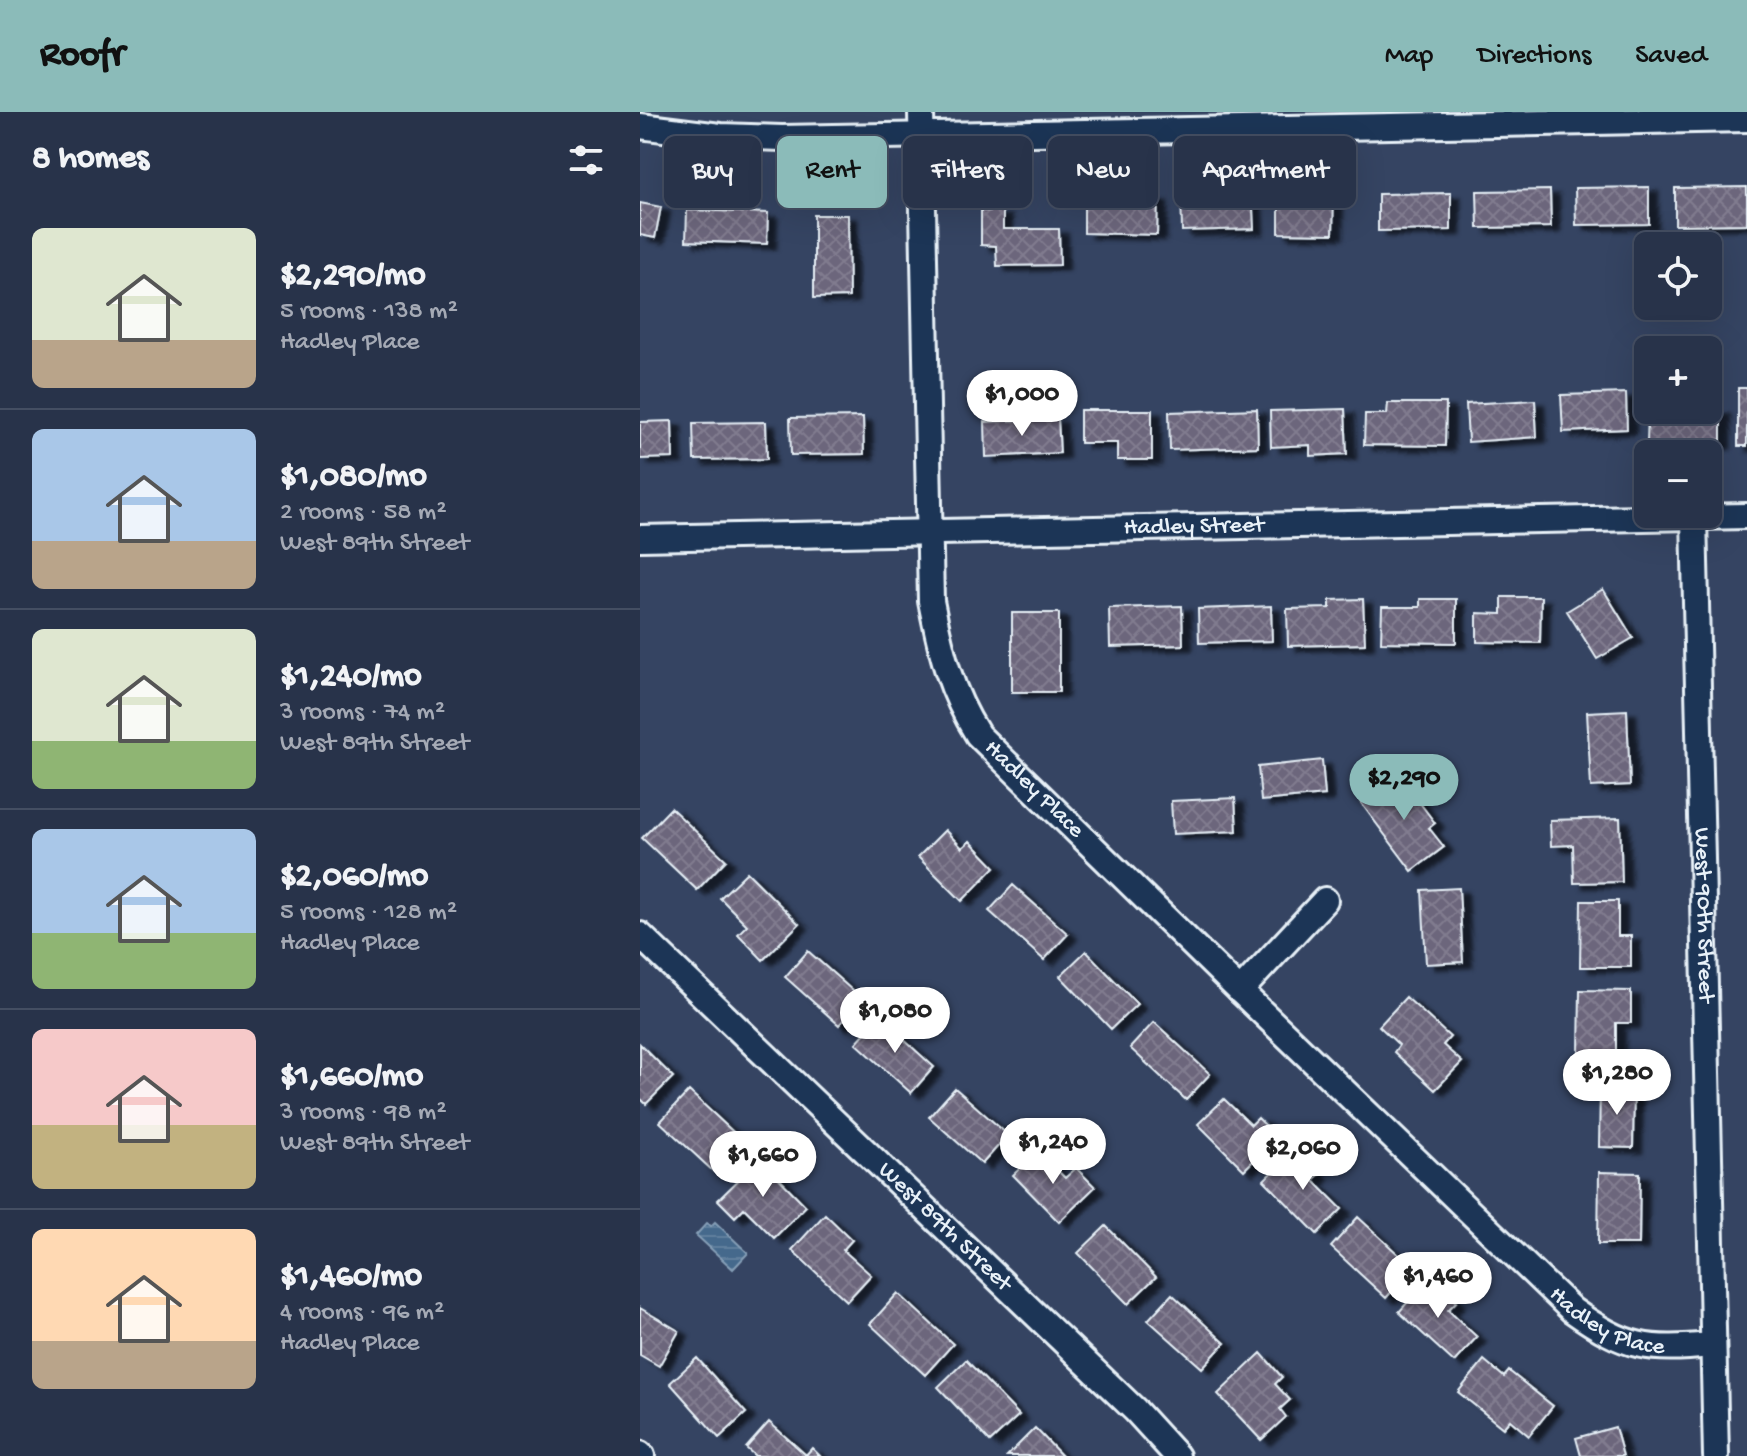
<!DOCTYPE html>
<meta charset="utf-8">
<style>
:root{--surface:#28334a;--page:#343f54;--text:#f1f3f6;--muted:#a5aab5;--line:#444e62;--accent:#8bbbb9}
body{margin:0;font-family:"Gochi Hand",sans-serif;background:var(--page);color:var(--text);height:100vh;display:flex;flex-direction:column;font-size:30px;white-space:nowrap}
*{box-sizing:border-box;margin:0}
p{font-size:26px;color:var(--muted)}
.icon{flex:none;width:44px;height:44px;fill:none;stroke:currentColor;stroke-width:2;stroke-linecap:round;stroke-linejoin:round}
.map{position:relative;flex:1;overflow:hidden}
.sheet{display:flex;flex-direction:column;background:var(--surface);width:640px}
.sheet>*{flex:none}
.top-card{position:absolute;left:24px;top:24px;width:760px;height:72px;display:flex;gap:16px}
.fabs{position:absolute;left:994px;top:120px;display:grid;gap:16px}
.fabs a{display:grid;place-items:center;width:88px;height:88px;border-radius:12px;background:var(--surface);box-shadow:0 8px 32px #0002,0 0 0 2px var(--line);font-size:40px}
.price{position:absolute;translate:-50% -68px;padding:0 18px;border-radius:28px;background:#fff;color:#222;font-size:26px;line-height:52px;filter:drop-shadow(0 2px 4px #0008)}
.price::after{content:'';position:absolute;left:50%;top:48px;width:24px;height:18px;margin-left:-12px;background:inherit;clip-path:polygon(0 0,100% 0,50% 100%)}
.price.active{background:var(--accent);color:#111}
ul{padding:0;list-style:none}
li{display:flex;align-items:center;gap:24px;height:200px;padding:0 32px}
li+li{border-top:2px solid var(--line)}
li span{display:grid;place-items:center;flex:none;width:224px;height:160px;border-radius:12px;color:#555}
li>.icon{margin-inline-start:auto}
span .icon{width:96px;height:96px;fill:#fffc;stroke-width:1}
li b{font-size:34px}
h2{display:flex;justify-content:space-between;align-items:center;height:96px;padding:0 32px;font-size:34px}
.pill{padding:0 28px;border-radius:12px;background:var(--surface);box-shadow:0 8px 32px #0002,0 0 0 2px var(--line);font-size:28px;line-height:72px}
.pill.active{background:var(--accent);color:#111}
header{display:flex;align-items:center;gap:48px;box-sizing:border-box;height:112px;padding:0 40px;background:var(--accent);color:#111}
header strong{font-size:38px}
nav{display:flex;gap:44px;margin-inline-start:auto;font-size:28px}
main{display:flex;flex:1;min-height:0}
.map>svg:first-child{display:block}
.water{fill:url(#water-rules);stroke:#869fb7;stroke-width:2}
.building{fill:url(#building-cross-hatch);stroke:#e8f1f8;stroke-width:2;filter:url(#shadow)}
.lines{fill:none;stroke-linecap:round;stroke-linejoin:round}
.minor-casing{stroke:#e8f1f8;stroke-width:30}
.minor{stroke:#1d3557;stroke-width:24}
.labels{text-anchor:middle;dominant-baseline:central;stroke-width:6;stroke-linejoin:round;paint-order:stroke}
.street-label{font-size:24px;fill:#e8f1f8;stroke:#1d3557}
</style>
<header>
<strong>Roofr</strong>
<nav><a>Map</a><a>Directions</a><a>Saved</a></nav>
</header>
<main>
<section class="sheet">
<h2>8 homes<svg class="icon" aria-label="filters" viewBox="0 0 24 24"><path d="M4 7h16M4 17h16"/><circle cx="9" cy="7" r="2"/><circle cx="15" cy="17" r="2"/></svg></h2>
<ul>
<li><span style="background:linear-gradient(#dfe7d0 70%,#b9a48a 0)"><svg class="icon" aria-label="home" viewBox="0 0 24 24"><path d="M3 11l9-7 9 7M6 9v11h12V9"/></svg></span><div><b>$2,290/mo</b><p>5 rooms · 138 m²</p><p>Hadley Place</p></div></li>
<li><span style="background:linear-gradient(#a9c7e8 70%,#b9a48a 0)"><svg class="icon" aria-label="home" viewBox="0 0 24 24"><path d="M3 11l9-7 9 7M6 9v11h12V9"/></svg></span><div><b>$1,080/mo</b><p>2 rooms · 58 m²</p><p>West 89th Street</p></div></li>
<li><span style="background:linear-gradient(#dfe7d0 70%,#8fb573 0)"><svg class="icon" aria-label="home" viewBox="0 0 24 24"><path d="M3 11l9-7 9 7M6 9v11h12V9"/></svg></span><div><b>$1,240/mo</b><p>3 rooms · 74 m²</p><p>West 89th Street</p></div></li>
<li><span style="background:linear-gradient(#a9c7e8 65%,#8fb573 0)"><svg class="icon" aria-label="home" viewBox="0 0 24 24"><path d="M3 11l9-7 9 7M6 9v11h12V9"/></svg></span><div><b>$2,060/mo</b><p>5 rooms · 128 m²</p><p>Hadley Place</p></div></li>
<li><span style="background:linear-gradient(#f6c9c9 60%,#c2b280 0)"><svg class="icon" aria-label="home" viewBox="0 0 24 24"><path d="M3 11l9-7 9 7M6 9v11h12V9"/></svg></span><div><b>$1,660/mo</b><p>3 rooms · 98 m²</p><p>West 89th Street</p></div></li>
<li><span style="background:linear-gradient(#ffd9b3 70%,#b9a48a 0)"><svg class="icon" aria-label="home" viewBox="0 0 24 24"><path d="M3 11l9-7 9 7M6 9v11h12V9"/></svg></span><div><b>$1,460/mo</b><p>4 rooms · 96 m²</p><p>Hadley Place</p></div></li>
</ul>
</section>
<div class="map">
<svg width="1107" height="1344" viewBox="0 0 1107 1344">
<defs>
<pattern id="water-rules" width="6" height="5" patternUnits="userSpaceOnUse" patternTransform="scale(2)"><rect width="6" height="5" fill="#45698c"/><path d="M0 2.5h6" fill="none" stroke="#607f9d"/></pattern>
<pattern id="building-cross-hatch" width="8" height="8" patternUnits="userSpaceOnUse" patternTransform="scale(2)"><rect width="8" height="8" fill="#6c667c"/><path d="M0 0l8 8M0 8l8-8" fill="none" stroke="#817c8f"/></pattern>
<filter id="shadow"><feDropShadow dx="9" dy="5" stdDeviation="2" flood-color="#0009"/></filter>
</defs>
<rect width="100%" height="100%" fill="#354462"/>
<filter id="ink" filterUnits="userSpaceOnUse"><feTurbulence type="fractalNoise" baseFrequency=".0125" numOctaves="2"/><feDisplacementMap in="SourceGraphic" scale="16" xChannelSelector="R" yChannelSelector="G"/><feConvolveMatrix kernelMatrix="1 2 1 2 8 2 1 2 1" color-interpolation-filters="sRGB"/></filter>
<g filter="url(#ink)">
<path class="water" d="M75,1110L108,1141L93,1157L56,1123L67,1111L71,1114Z"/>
<path class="building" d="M1009,75V112L936,113L935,76Z
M1107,75V112L1035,113V76Z
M612,77L614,117L542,119L541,79Z
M910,78L911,115L838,116L837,79Z
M811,81V118L738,119V82Z
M639,82L694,83L693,122L639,121Z
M444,83L518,85L517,123L444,121Z
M0,91L21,95L15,126L0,123Z
M47,98L128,101L127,132L46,129Z
M341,99H363V117H419L420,153L357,154L356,134L341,133Z
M174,103H208L209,185L174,186Z
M1098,276H1107V334H1098Z
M986,281L987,317L923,320L921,283Z
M895,288L897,325L828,330L826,292Z
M748,291H806L805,334L724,333L725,302H747Z
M617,297L618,335L530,338L529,300Z
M705,297L707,342L670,344V333L631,335L630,299Z
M1008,297L1081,298V332H1007Z
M440,298H512V348H477V331H440Z
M223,305L224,342L151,343L150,306Z
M418,306L420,341L346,345L345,310Z
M32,309L33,346L0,347V310Z
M126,310L127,347L54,348L53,311Z
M963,477L993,526L957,547L927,499Z
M862,485H901L900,531L837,530V501L862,502Z
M723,487L725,532L648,534L647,497L690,496V488Z
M780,487H816V531L741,530L742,495H780Z
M542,494L543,533L470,535L469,496Z
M631,494L632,529L559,531L558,497Z
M372,501H419V580H372Z
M987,598L990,673L951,675L947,600Z
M682,648L685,683L621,689L618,655Z
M758,662L795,711L789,716L804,735L772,759L721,691Z
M595,686L597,719L533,722L531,689Z
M31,696L86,748L57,778L2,726Z
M980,706L982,770L934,771L933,733L911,734L910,708Z
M305,718L322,736L330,729L355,755L322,789L278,745Z
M107,760L159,812L123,848L98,822L107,813L80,786Z
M373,773L428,822L404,848L349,799Z
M819,776L823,850L786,852L782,778Z
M941,789H978V824H991V855H940Z
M168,839L222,887L199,913L145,865Z
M446,839L497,892L471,917L420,864Z
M940,878L991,879V911H976V941H939Z
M766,885L810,925L803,933L822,950L795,978L754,940L759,933L739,914Z
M239,905L294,955L271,981L216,931Z
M514,910L570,962L546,988L490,936Z
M0,932L33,965L6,992L0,986Z
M960,974H994L993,1036L959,1035Z
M315,976L368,1023L342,1052L289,1005Z
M49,979L103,1029L74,1060L20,1010Z
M584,987L611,1013L618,1006L637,1025L604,1058L558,1012Z
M654,1038L679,1063L673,1068L702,1097L677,1122L624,1068Z
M398,1039L425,1066L436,1056L455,1075L419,1110L373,1063Z
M120,1047L166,1094L134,1126L104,1096L95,1105L78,1088Z
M959,1060L1000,1061L999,1132H958Z
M185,1102L212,1128L203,1138L231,1163L207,1189L152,1138Z
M718,1105L773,1156L746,1186L691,1135Z
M466,1114L516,1165L488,1192L438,1141Z
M789,1166L816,1190L808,1198L837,1225L814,1250L759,1200Z
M258,1181L313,1232L285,1263L230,1212Z
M532,1182L585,1231L562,1256L508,1208Z
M0,1196L39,1219L19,1254L0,1243Z
M621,1241L642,1265L635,1272L650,1288L640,1297L646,1305L621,1328L578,1282Z
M57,1246L106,1301L79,1326L30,1271Z
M326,1248L379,1303L350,1330L298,1275Z
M844,1248L864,1265L869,1259L913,1294L889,1324L870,1308L863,1316L818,1280Z
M129,1310L166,1343L172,1336L180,1344H115L106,1336Z
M975,1315L983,1344H941L936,1326Z
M395,1316L422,1344H367Z"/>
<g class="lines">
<defs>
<g id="minor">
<path id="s1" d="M281,0L291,489C301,540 310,579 338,623L600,879L932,1198C987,1237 1007,1239 1073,1233"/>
<path d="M0,14L80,24L142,26L1107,7"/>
<path id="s2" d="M1054,405L1076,1344"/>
<path id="s3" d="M0,426L1107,404"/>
<path id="s4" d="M0,823L495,1298L537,1344"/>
<path d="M600,879L685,788"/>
<path d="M0,1342L2,1344"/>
</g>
</defs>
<use href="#minor" class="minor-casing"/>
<use href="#minor" class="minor"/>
</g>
</g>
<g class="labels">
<g class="street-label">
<text stroke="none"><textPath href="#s3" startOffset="554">Hadley Street</textPath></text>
<text stroke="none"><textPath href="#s1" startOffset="710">Hadley Place</textPath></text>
<text stroke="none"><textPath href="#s2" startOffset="398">West 90th Street</textPath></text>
<text stroke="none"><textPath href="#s4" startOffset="422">West 89th Street</textPath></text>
<text stroke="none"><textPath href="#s1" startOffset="1496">Hadley Place</textPath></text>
</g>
</g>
</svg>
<div class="fabs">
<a><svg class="icon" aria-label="locate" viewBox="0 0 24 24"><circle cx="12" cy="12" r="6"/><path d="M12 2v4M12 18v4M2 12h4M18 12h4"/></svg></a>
<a>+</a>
<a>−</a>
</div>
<b class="price" style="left:382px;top:326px">$1,000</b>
<b class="price active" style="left:764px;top:710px">$2,290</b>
<b class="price" style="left:255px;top:943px">$1,080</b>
<b class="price" style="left:977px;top:1005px">$1,280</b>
<b class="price" style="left:413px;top:1074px">$1,240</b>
<b class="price" style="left:663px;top:1080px">$2,060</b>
<b class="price" style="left:123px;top:1087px">$1,660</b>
<b class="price" style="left:798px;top:1208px">$1,460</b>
<div class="top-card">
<a class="pill">Buy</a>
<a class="pill active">Rent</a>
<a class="pill">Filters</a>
<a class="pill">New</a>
<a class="pill">Apartment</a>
</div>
</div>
</main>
